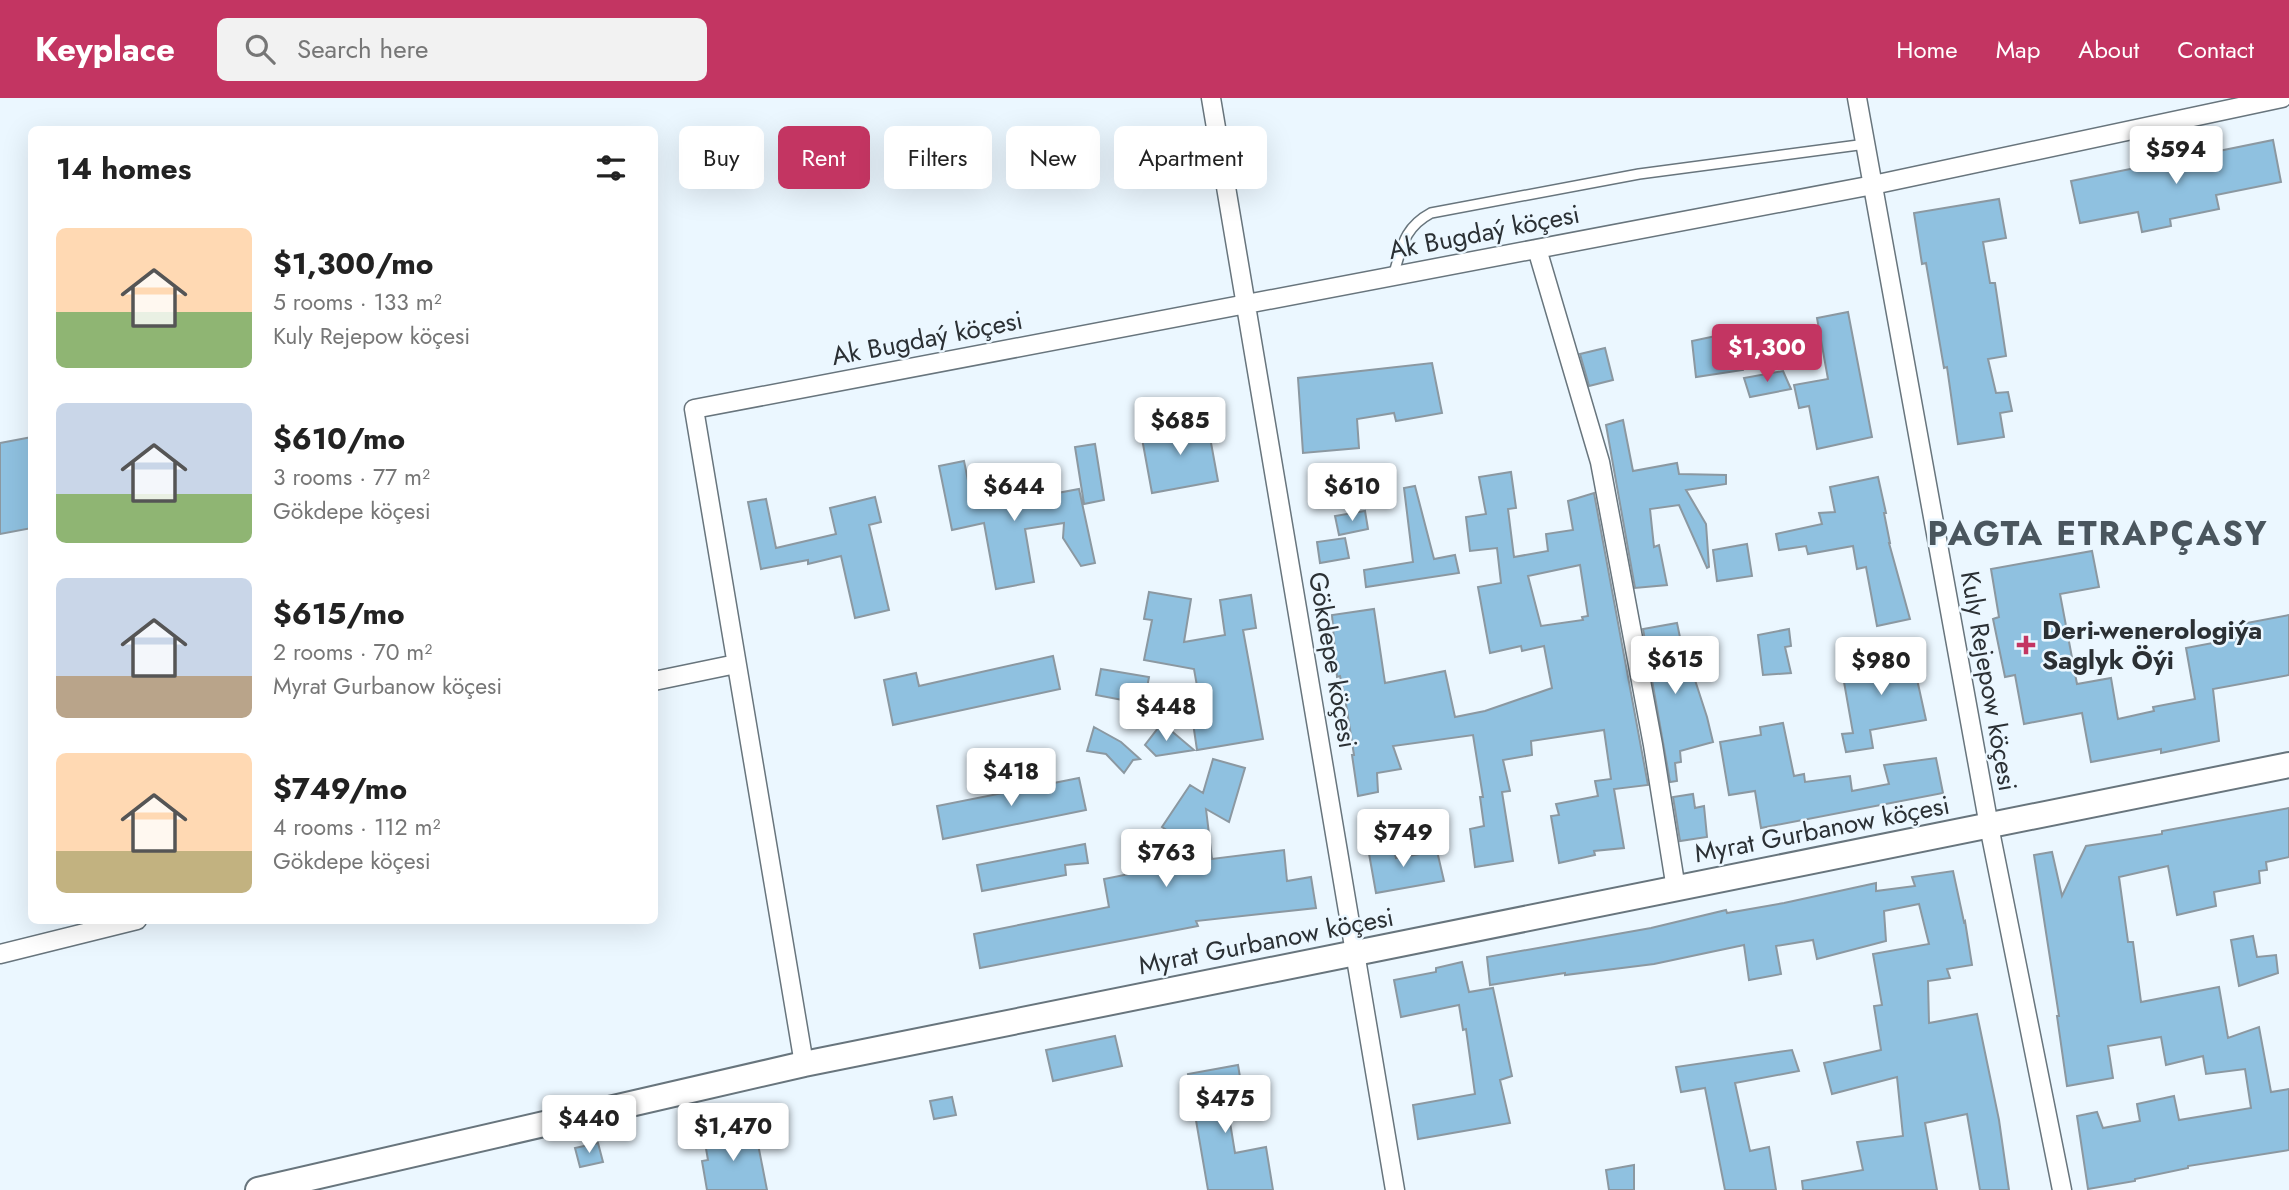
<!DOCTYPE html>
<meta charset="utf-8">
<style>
:root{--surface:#fff;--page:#f2f2f2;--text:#222;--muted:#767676;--accent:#c33562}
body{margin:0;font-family:Jost,sans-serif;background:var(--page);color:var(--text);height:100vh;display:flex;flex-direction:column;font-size:26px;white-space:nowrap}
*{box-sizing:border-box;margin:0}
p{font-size:23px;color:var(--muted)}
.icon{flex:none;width:38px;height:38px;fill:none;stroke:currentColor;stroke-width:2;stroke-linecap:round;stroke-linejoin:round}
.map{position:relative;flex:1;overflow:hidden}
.drawer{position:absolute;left:28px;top:28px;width:630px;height:798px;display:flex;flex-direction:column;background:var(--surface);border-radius:10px;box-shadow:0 7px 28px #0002}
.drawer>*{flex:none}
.hud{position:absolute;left:679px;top:28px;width:665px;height:63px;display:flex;gap:14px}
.price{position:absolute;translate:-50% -60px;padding:0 16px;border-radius:7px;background:#fff;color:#222;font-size:23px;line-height:46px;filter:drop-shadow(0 2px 4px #0008)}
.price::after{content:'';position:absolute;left:50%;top:42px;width:21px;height:16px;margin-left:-10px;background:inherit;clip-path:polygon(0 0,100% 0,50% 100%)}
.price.selected{background:var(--accent);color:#fff}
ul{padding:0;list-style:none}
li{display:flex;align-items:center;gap:21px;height:175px;padding:0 28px}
li span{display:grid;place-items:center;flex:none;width:196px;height:140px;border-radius:10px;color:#555}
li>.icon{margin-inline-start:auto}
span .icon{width:84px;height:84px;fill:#fffc;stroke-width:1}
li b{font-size:30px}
h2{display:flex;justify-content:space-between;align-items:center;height:84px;padding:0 28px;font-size:30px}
.tag{padding:0 24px;border-radius:10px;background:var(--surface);box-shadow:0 7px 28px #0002;font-size:24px;line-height:63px}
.tag.selected{background:var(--accent);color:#fff}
header{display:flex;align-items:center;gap:42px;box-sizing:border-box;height:98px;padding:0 35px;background:var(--accent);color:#fff}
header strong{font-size:33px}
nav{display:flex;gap:38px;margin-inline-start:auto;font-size:24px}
.search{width:490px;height:63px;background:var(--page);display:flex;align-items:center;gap:18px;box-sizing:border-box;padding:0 24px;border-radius:10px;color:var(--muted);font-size:26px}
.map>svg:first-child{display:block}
.building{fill:#8fc1e0;stroke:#8b98a1;stroke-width:2;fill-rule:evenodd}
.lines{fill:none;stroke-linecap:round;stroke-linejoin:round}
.lane-casing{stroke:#68757d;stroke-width:12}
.street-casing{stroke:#68757d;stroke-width:21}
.secondary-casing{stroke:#68757d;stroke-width:28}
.lane{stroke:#fff;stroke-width:9}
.street{stroke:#fff;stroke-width:18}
.secondary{stroke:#fff;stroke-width:24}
.poi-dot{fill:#c33562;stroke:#ebf7ff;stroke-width:2.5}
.labels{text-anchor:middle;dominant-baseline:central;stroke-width:5;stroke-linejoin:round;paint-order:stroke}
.street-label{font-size:26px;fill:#2b3034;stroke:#ebf7ff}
.poi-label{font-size:26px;font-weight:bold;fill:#2b3034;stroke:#ebf7ff;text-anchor:start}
.district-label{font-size:33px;font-weight:bold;letter-spacing:2px;fill:#4a565e;stroke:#ebf7ff}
</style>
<header>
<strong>Keyplace</strong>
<div class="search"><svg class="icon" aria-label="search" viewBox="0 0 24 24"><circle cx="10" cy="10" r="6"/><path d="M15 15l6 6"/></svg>Search here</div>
<nav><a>Home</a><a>Map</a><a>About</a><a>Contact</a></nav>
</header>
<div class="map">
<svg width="2289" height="1092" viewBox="0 0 2289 1092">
<rect width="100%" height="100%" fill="#ebf7ff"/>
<path class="building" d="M2273,42L2281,84L2216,97L2219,111L2170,121L2171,128L2142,134L2138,114L2080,125L2071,83Z
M1999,101L2006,140L1983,144L1990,185H1995L2006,258L1988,261L1996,295L2008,294L2012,313L2000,315L2004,339L1958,346L1947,269L1944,270L1926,165L1922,166L1914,115Z
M1848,214L1872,339L1817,351L1809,308L1799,310L1794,287L1828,281L1817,220Z
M1730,235L1733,256L1742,255L1743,272L1696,279L1692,243Z
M1605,250L1613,282L1589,288L1580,256Z
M1432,265L1442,315L1396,323L1394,315L1357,321L1359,350L1303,355L1298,280Z
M1783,273L1791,291L1750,299L1744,280Z
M1623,322L1633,373L1677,365L1679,376L1726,377V386L1686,392L1706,426L1709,469L1707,470L1679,407L1650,411L1654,449L1659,447L1667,487L1635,490L1606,327Z
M1207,323L1218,383L1152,395L1141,335Z
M32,339V430L0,436V345Z
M1095,346L1104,402L1084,406L1075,349Z
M964,363L970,392L996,387L999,400L1019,397L1020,402L1079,391L1095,465L1081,468L1063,440L1064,425L1025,431L1034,484L996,491L984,425L952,432L939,368Z
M1511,374L1516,410L1508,411L1514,459L1548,453L1546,436L1573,432L1568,403L1594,395L1648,687L1614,691L1624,750L1594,753L1595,757L1559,765L1551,718L1559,717L1556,706L1598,698L1595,683L1611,681L1604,632L1531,643L1532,657L1503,662L1510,693L1502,694L1513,763L1475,769L1470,731L1484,728L1480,699H1483L1473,637L1393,648L1401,671L1377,675L1378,694L1358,698L1352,657H1354L1345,600L1340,578L1337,579L1332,517L1374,511L1385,585L1445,573L1455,619L1485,613L1552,590L1544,548L1522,553L1521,548L1490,555L1478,489L1501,485L1497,450L1470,453L1466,419L1486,416L1479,379ZM1580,467L1588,518L1582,519L1583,522L1541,528L1528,478Z
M1878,379L1886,415H1884L1890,445H1889L1910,521L1877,528L1866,469L1857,471L1853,448L1808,456L1806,448L1779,452L1776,436L1822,426L1819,415L1835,414L1830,389Z
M1415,388L1434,461L1455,457L1459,475L1366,489L1364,472L1413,464L1404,390Z
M875,399L881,424L869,427L889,512L855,520L841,458L808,466V462L761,471L748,404L766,401L776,450L836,436L830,410Z
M1365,413L1368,431L1339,437L1335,418Z
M1345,440L1349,460L1320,465L1317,444Z
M1747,446L1752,478L1717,483L1713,452Z
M2092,453L2099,489L2060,496L2077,586L2111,580L2118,621L2154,613L2153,609L2195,601L2186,550L2239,540L2236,527L2289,517V577L2213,591L2219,643L2161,655V651L2091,664L2082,615L2024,626L2015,577L2005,579L1993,521L1999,519L1991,471Z
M1149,494L1191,501L1184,544L1225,537L1220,502L1251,497L1256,530L1243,532L1263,641L1197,652L1192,618L1202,616L1194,571L1144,562L1152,522L1144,521Z
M1677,525L1686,568H1688L1689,577L1693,576L1707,619L1713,644L1680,653L1681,664L1675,665L1677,683L1670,684L1643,531Z
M1789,531L1791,548L1785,549L1791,575L1763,577L1758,537Z
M1911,554L1926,622L1870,632L1873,650L1846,654L1842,636L1853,635L1841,567Z
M1053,558L1060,591L893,627L884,582L916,575L919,588Z
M1101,571L1149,579L1144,606L1096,597Z
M1162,625L1194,652L1156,658L1145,647Z
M1783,625L1794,678L1804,676L1805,684L1850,678L1852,693L1889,686L1884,667L1936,660L1943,695L1761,730L1755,693L1729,697L1720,644L1761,637L1760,629Z
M1094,629L1121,644L1140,661L1133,662L1124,675L1106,656L1087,653Z
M1213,661L1245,670L1229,724L1206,711L1212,761L1284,752L1287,783L1311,779L1316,810L1196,823L1198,828L980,870L974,836L1109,809L1104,781L1210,760L1162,729L1190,687L1203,695Z
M1079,680L1086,712L943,741L937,708Z
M1693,696L1695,710L1704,708L1707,739L1680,743L1673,699Z
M2289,710V759L2266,764L2267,772L2259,773L2260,785L2214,794L2216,808L2177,817L2168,768L2119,779L2128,844H2133L2141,904L2219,889L2228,940L2259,929L2271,994L2289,991V1052L2188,1068V1070L2135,1081V1083L2088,1091L2077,1018L2097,1014L2103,1030L2140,1023L2137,1006L2174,998L2179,1022L2251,1010L2245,971L2206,976L2203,958L2166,967L2161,939L2108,948L2113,980L2067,988L2057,918H2059L2034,757L2052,754L2062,798L2086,748L2162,736V733Z
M1392,745L1396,760L1437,753L1444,783L1376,795L1368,750Z
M1085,746L1088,765L1065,767L1066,777L982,793L977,767Z
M1953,773L1964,824L1965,823L1972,867L1947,871L1950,880L1928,883L1929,925L1977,916L1999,1022L2009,1092H1980L1967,1016L1925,1025L1937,1092H1803L1802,1083L1863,1072L1857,1044L1903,1038L1897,979L1832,996L1824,965L1881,952L1874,908L1882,907L1873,856L1929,846L1919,806L1884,813L1886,843L1817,861L1813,842L1776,848L1781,876L1749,882L1744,847L1654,866L1565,877V875L1490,887L1487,859L1651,830L1726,812L1727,815L1784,805L1876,785V793L1915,788L1912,779Z
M2253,838L2257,859L2276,857L2278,875L2239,888L2231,842Z
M1462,864L1469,894L1493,890L1512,978L1500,982L1510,1025L1418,1041L1413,1007L1475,996L1466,931L1463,932L1459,907L1401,919L1394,882L1436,874V870Z
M1115,938L1122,968L1053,983L1046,952Z
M1792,952L1799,973L1735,985L1750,1053L1769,1049L1776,1092H1725L1705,990L1681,994L1676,969Z
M1238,967L1242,991L1225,994L1235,1055L1266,1049L1273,1092H1208L1188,976Z
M952,999L956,1017L934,1021L930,1003Z
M744,1031L747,1042L757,1041L767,1092H707L702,1063L708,1062L704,1039Z
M598,1045L603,1064L580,1069L575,1050Z
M1634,1067V1092H1609L1606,1072Z"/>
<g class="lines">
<defs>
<path id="lane" d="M1393,178C1402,150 1403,130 1431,115L1639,76L1866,46"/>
<path id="street" d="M1211,0L1395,1092
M1857,0L1989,728L2062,1092
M1537,151L1600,364L1653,647L1676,791
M654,583L736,566
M0,856L137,822
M804,966L694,311L1873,87L2282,0"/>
<path id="secondary" d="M258,1092L804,966L2289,667"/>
</defs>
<use href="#lane" class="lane-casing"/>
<use href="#street" class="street-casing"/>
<use href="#secondary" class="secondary-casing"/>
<use href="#lane" class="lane"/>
<use href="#street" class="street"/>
<use href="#secondary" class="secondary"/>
</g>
<path class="poi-dot" d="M2022.5 536.5h7v7h7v7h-7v7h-7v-7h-7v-7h7z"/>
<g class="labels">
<g class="street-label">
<text transform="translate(1484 134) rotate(-11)">Ak Bugdaý köçesi</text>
<text transform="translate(927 240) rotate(-11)">Ak Bugdaý köçesi</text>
<text transform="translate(1333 562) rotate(80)">Gökdepe köçesi</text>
<text transform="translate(1989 583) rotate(80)">Kuly Rejepow köçesi</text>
<text transform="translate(1822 731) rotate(-11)">Myrat Gurbanow köçesi</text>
<text transform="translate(1266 843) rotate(-11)">Myrat Gurbanow köçesi</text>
</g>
<g class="poi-label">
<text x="2042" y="532">Deri-wenerologiýa<tspan x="2042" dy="30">Saglyk Öýi</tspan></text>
</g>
<g class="district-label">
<text x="2098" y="435">PAGTA ETRAPÇASY</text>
</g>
</g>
</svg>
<b class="price" style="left:2176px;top:88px">$594</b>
<b class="price selected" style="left:1767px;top:286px">$1,300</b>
<b class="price" style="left:1180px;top:359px">$685</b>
<b class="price" style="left:1014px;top:425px">$644</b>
<b class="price" style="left:1352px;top:425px">$610</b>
<b class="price" style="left:1675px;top:598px">$615</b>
<b class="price" style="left:1881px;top:599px">$980</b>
<b class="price" style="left:1166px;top:645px">$448</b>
<b class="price" style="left:1011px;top:710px">$418</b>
<b class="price" style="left:1403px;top:771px">$749</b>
<b class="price" style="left:1166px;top:791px">$763</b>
<b class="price" style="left:1225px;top:1037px">$475</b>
<b class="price" style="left:589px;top:1057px">$440</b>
<b class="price" style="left:733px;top:1065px">$1,470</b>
<div class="hud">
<a class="tag">Buy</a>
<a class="tag selected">Rent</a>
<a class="tag">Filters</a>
<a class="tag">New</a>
<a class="tag">Apartment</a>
</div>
<section class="drawer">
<h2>14 homes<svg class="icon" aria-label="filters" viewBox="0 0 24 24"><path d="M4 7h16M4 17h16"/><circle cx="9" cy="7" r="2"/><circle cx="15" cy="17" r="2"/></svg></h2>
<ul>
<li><span style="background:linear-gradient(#ffd9b3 60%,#8fb573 0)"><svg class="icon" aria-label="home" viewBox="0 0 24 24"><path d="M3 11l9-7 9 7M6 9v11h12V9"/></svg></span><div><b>$1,300/mo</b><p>5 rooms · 133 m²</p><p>Kuly Rejepow köçesi</p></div></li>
<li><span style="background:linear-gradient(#c9d6e8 65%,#8fb573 0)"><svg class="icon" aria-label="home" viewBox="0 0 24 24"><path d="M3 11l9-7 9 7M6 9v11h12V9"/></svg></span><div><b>$610/mo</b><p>3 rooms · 77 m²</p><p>Gökdepe köçesi</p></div></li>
<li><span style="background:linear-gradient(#c9d6e8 70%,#b9a48a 0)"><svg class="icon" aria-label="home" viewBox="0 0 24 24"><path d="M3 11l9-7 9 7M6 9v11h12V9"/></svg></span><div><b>$615/mo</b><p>2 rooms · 70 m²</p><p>Myrat Gurbanow köçesi</p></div></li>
<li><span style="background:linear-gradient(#ffd9b3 70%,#c2b280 0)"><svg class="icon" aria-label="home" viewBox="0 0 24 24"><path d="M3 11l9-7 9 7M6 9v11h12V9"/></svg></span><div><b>$749/mo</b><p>4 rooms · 112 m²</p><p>Gökdepe köçesi</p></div></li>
</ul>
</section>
</div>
